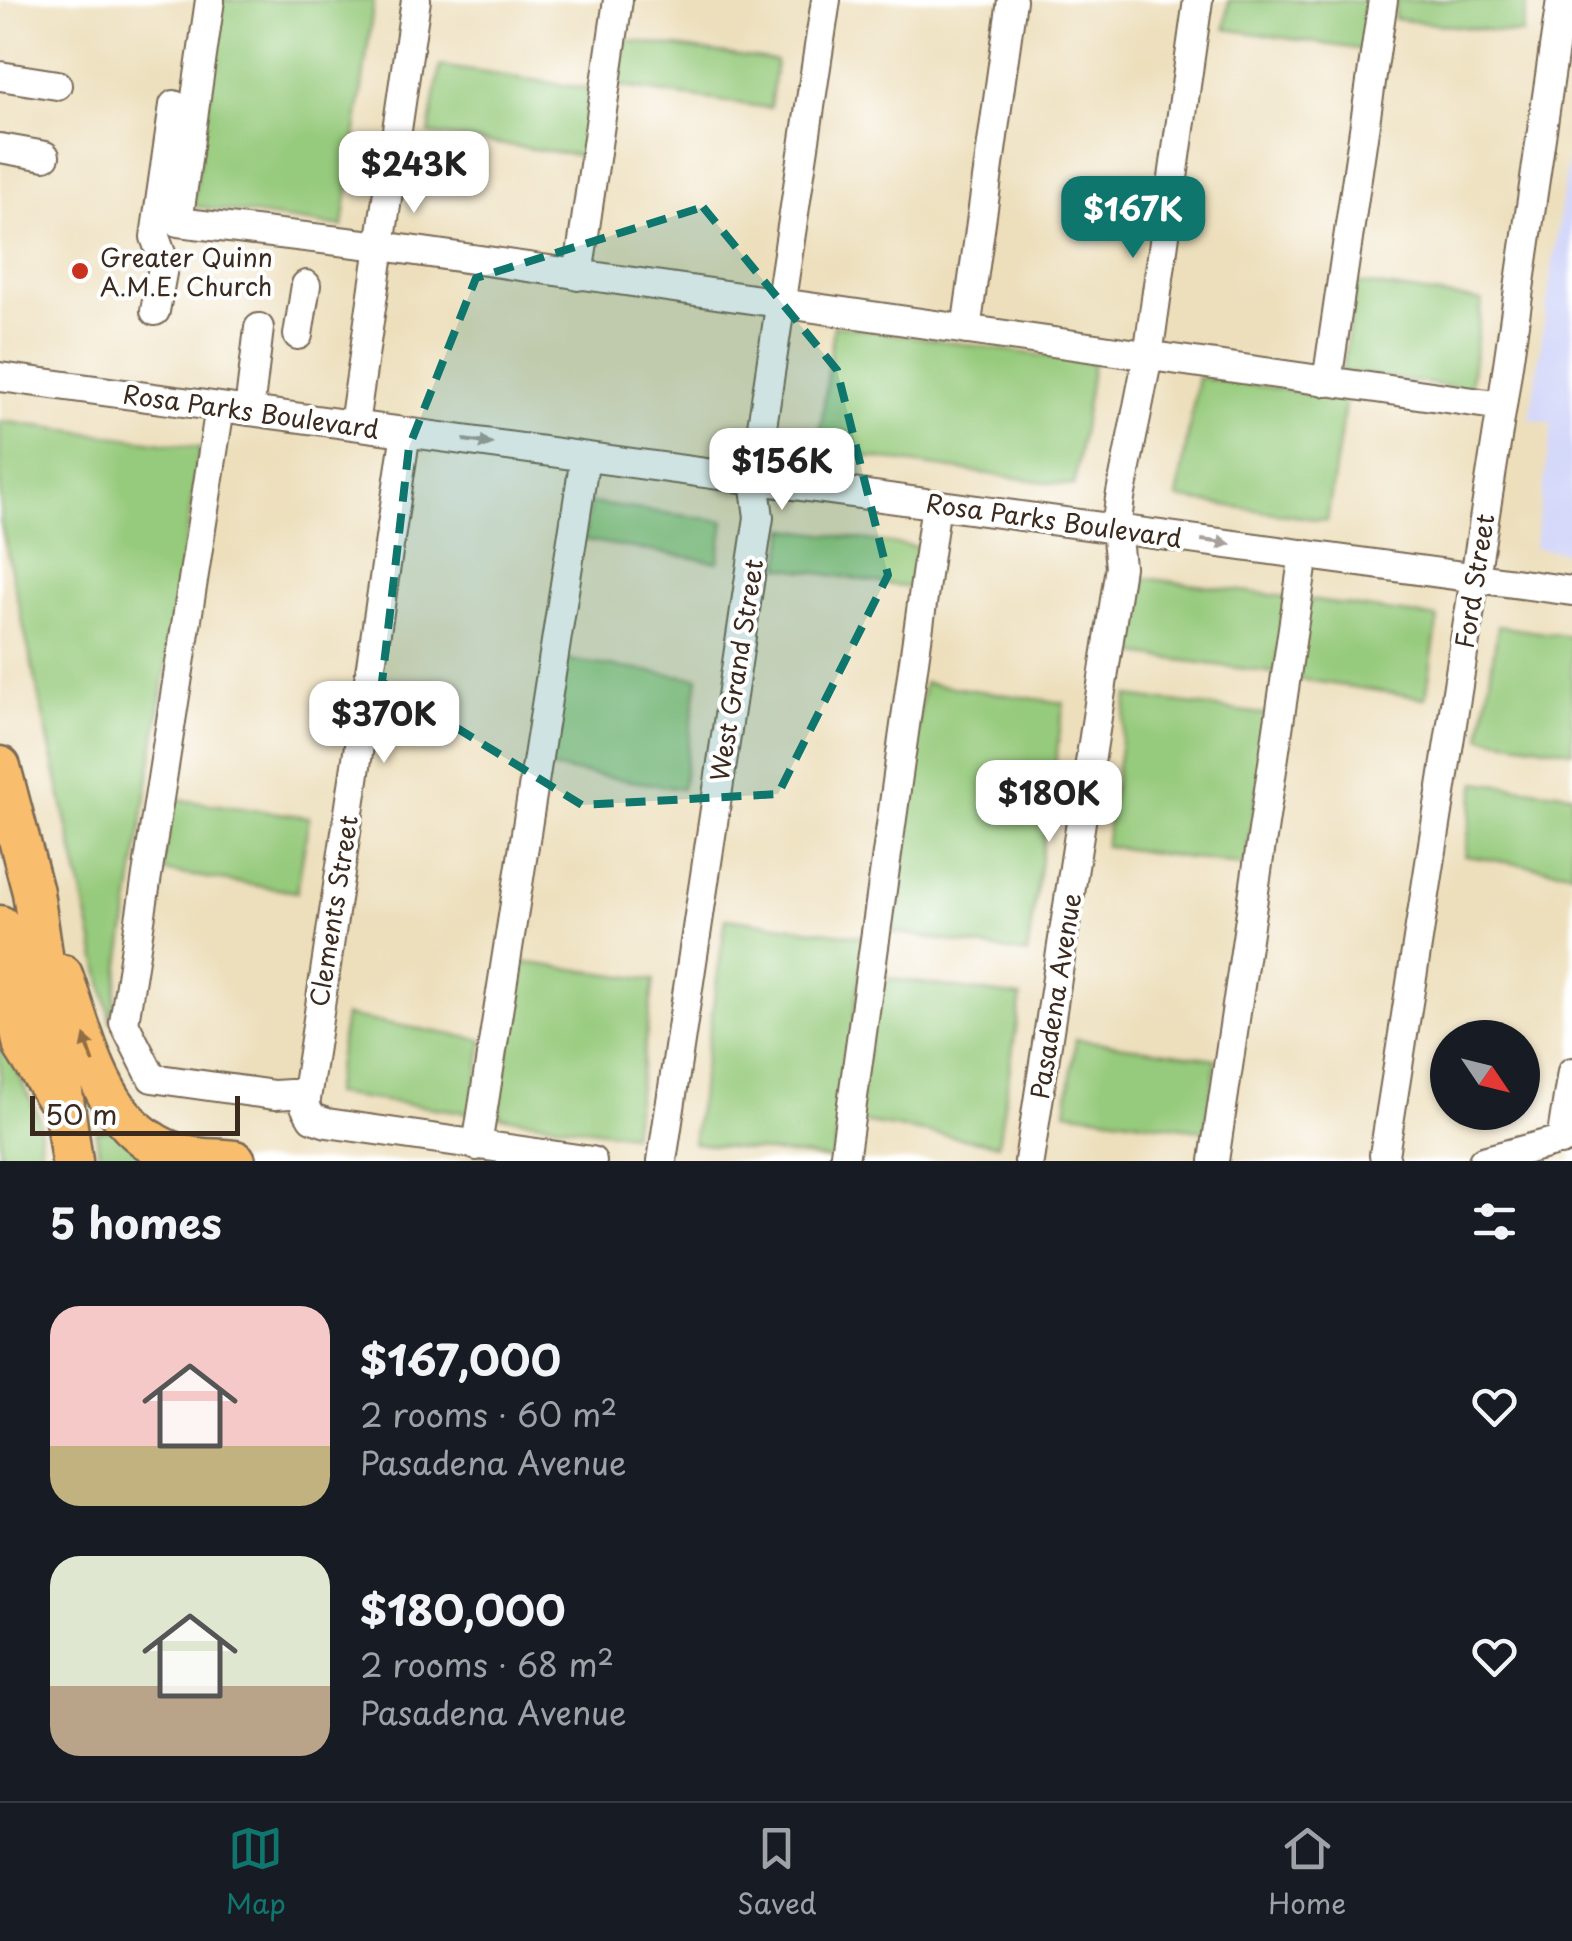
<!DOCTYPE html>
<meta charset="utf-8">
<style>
:root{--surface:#171b24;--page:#242831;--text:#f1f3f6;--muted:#9ea1a6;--line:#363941;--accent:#0f766e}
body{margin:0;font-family:"Playpen Sans",sans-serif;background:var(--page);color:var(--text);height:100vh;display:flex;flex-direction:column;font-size:38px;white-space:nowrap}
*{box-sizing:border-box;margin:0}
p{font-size:32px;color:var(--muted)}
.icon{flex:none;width:55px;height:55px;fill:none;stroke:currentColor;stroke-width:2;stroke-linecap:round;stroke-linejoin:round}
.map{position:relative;height:1161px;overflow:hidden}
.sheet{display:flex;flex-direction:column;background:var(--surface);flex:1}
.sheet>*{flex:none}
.needle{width:65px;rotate:125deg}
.fabs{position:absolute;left:1430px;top:1020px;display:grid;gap:20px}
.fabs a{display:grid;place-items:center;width:110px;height:110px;border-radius:50%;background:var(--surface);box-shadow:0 2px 8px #0004;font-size:50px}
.scale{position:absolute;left:30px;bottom:25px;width:210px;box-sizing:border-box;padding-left:10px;border:5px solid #3b2a1e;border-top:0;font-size:28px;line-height:35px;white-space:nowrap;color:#3b2a1e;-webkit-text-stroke:8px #fff;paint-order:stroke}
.price{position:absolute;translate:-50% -85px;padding:0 22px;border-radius:20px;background:#fff;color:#222;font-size:32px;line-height:65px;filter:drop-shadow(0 2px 5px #0008)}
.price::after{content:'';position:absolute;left:50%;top:60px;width:30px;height:22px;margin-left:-15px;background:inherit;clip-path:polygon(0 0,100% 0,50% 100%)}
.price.active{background:var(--accent);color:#fff}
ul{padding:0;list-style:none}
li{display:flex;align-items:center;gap:30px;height:250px;padding:0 50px}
li span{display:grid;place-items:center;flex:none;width:280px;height:200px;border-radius:30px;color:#555}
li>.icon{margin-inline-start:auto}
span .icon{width:120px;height:120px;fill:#fffc;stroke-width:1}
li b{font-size:42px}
h2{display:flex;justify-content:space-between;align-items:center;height:120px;padding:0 50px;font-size:42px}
.menu{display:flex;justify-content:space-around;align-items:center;height:140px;border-top:2px solid var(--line);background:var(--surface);font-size:28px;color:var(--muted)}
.menu a{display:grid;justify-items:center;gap:5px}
.menu .active{color:var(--accent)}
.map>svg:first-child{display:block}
.built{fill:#d4d8f9}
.green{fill:#96ca7c;stroke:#687a4d;stroke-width:2.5}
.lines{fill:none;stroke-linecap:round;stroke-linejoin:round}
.minor-casing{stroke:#796955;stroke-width:32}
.highway-casing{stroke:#796955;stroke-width:45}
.minor{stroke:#fff;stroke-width:28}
.highway{stroke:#f9be6d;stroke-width:40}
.oneway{fill:#a79f9a}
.oneway2{fill:#906d42}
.marked{fill:#0f766e;fill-opacity:0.2;stroke:#0f766e;stroke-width:8;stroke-dasharray:20 12;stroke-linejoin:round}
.poi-dot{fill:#c8321e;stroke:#fff;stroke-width:4}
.labels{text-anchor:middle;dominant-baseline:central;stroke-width:8;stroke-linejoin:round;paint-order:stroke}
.poi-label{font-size:25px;fill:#3b2a1e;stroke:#fff;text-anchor:start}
.street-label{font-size:25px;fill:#3b2a1e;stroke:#fff}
</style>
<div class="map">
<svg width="1572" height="1161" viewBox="0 0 1572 1161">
<rect width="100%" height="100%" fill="#fff"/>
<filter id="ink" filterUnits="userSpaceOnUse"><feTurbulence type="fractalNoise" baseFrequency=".01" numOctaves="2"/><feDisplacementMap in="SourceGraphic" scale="20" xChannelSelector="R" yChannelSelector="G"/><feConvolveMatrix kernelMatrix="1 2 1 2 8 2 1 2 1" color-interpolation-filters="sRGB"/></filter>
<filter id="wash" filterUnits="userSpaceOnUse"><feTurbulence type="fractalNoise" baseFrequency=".0048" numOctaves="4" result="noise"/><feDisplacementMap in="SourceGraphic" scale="40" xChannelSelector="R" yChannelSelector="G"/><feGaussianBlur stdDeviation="2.25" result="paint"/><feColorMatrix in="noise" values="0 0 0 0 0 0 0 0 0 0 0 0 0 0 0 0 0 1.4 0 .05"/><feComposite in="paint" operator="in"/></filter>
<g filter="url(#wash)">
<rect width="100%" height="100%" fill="#eddfbc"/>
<path class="built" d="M1572,129V553L1534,548L1552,423L1530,419Z"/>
<path class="green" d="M222,0H374L343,227L193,206Z
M1229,0H1378L1371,51L1225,29Z
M1396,0H1527L1522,34L1394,19Z
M626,40L776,61L770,108L617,86Z
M440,66L591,89L582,156L429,134Z
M1356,283L1482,301L1470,389L1342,372Z
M834,325L1093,363L1074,486L818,450Z
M1198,377L1346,398L1327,521L1177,498Z
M0,421L200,448L111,1023L0,520Z
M590,503L724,521L718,562L584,540Z
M786,529L919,547L913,588L780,567Z
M1145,578L1286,597L1275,673L1134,654Z
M1309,600L1438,618L1426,698L1298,679Z
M1498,626L1572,637V751L1481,737Z
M565,660L698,678L682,789L550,768Z
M924,683L1064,703L1027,954L887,931Z
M1128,696L1269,715L1245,866L1105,846Z
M1476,782L1572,794V872L1465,856Z
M173,799L309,817L297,892L162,871Z
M726,918L866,937L833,1159L693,1143Z
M521,962L654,980L632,1135L498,1116Z
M880,977L1021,997L998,1144L856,1121Z
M0,1001L14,1065L39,1117L41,1161H0Z
M345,1016L483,1040L472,1113L333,1094Z
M1076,1039L1216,1059L1206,1131L1066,1111Z
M114,1128L155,1161H100L96,1132Z"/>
</g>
<g filter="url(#ink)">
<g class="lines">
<defs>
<path id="minor" d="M210,0L178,222L381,246L1502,406
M0,76L57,85
M0,148L45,156
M578,276L618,0
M155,311L164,262L155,237L174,105
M966,330L1012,0
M298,335L306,285
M0,377L1572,591
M1327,382L1383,0
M220,407L124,1023L152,1078L274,1095L306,1093
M249,411L259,328
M354,424L416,0
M406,432L305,1106L312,1118L327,1123L592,1161
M1561,1141L1572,1072
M477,1146L585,457
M662,1161L759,517L754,480L826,0
M844,1161L936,504
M1029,1161L1120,567L1116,529L1120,498L1148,356L1198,0
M1214,1161L1304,554
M1386,1161L1384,1155L1502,406L1561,0
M1483,1161L1572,1137"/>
<path id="highway" d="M0,767L33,892L72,1161
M0,926L24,1046L58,1100
M62,975C87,1044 103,1139 189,1157C204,1160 220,1159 235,1161"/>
</defs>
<use href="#minor" class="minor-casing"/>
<use href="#highway" class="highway-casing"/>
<use href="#minor" class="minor"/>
<use href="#highway" class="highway"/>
</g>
<defs><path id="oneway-solid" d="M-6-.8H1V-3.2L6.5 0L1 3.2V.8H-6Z" transform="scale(2.5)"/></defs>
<g class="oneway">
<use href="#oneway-solid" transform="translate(478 442) rotate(8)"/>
<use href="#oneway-solid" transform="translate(1216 542) rotate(8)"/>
</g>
<use class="oneway2" href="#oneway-solid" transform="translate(89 1049) rotate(-109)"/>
</g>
<path class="marked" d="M703,207L837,370L888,575L778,794L582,805L382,682L409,447L476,278Z"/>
<circle class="poi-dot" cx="80" cy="271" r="10"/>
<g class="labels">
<g class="poi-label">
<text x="100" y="257">Greater Quinn<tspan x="100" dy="29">A.M.E. Church</tspan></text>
</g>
<g class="street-label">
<text transform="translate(251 411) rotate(8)">Rosa Parks Boulevard</text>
<text transform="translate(1054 520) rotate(8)">Rosa Parks Boulevard</text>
<text transform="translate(1474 581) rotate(-81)">Ford Street</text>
<text transform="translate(736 670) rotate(-81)">West Grand Street</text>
<text transform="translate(333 911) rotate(-81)">Clements Street</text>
<text transform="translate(1055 996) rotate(-81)">Pasadena Avenue</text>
</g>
</g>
</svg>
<div class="fabs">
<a><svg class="needle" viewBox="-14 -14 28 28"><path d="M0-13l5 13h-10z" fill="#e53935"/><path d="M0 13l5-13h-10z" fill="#9ea1a6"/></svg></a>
</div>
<div class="scale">50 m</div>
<b class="price" style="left:414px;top:216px">$243K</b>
<b class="price active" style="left:1133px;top:261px">$167K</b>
<b class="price" style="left:782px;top:513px">$156K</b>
<b class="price" style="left:384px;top:766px">$370K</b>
<b class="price" style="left:1049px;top:845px">$180K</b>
</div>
<section class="sheet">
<h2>5 homes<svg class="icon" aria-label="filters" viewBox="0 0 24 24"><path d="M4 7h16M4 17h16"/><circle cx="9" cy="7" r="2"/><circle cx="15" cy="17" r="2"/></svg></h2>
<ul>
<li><span style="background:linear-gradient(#f6c9c9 70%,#c2b280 0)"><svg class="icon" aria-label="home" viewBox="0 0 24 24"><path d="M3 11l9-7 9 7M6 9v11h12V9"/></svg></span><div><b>$167,000</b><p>2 rooms · 60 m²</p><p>Pasadena Avenue</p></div><svg class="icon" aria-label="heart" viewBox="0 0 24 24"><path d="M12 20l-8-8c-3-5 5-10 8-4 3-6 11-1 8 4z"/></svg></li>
<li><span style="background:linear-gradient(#dfe7d0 65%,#b9a48a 0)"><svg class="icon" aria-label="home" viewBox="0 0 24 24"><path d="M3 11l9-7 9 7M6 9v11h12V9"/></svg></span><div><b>$180,000</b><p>2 rooms · 68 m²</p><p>Pasadena Avenue</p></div><svg class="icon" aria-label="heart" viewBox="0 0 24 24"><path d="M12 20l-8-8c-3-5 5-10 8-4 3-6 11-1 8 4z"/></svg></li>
</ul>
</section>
<nav class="menu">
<a class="active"><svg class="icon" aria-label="map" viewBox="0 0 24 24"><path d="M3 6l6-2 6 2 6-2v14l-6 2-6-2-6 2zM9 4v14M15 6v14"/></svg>Map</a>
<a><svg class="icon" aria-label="saved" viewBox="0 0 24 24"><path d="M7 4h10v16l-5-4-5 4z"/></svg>Saved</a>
<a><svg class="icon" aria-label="home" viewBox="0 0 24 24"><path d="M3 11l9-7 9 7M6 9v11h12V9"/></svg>Home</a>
</nav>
